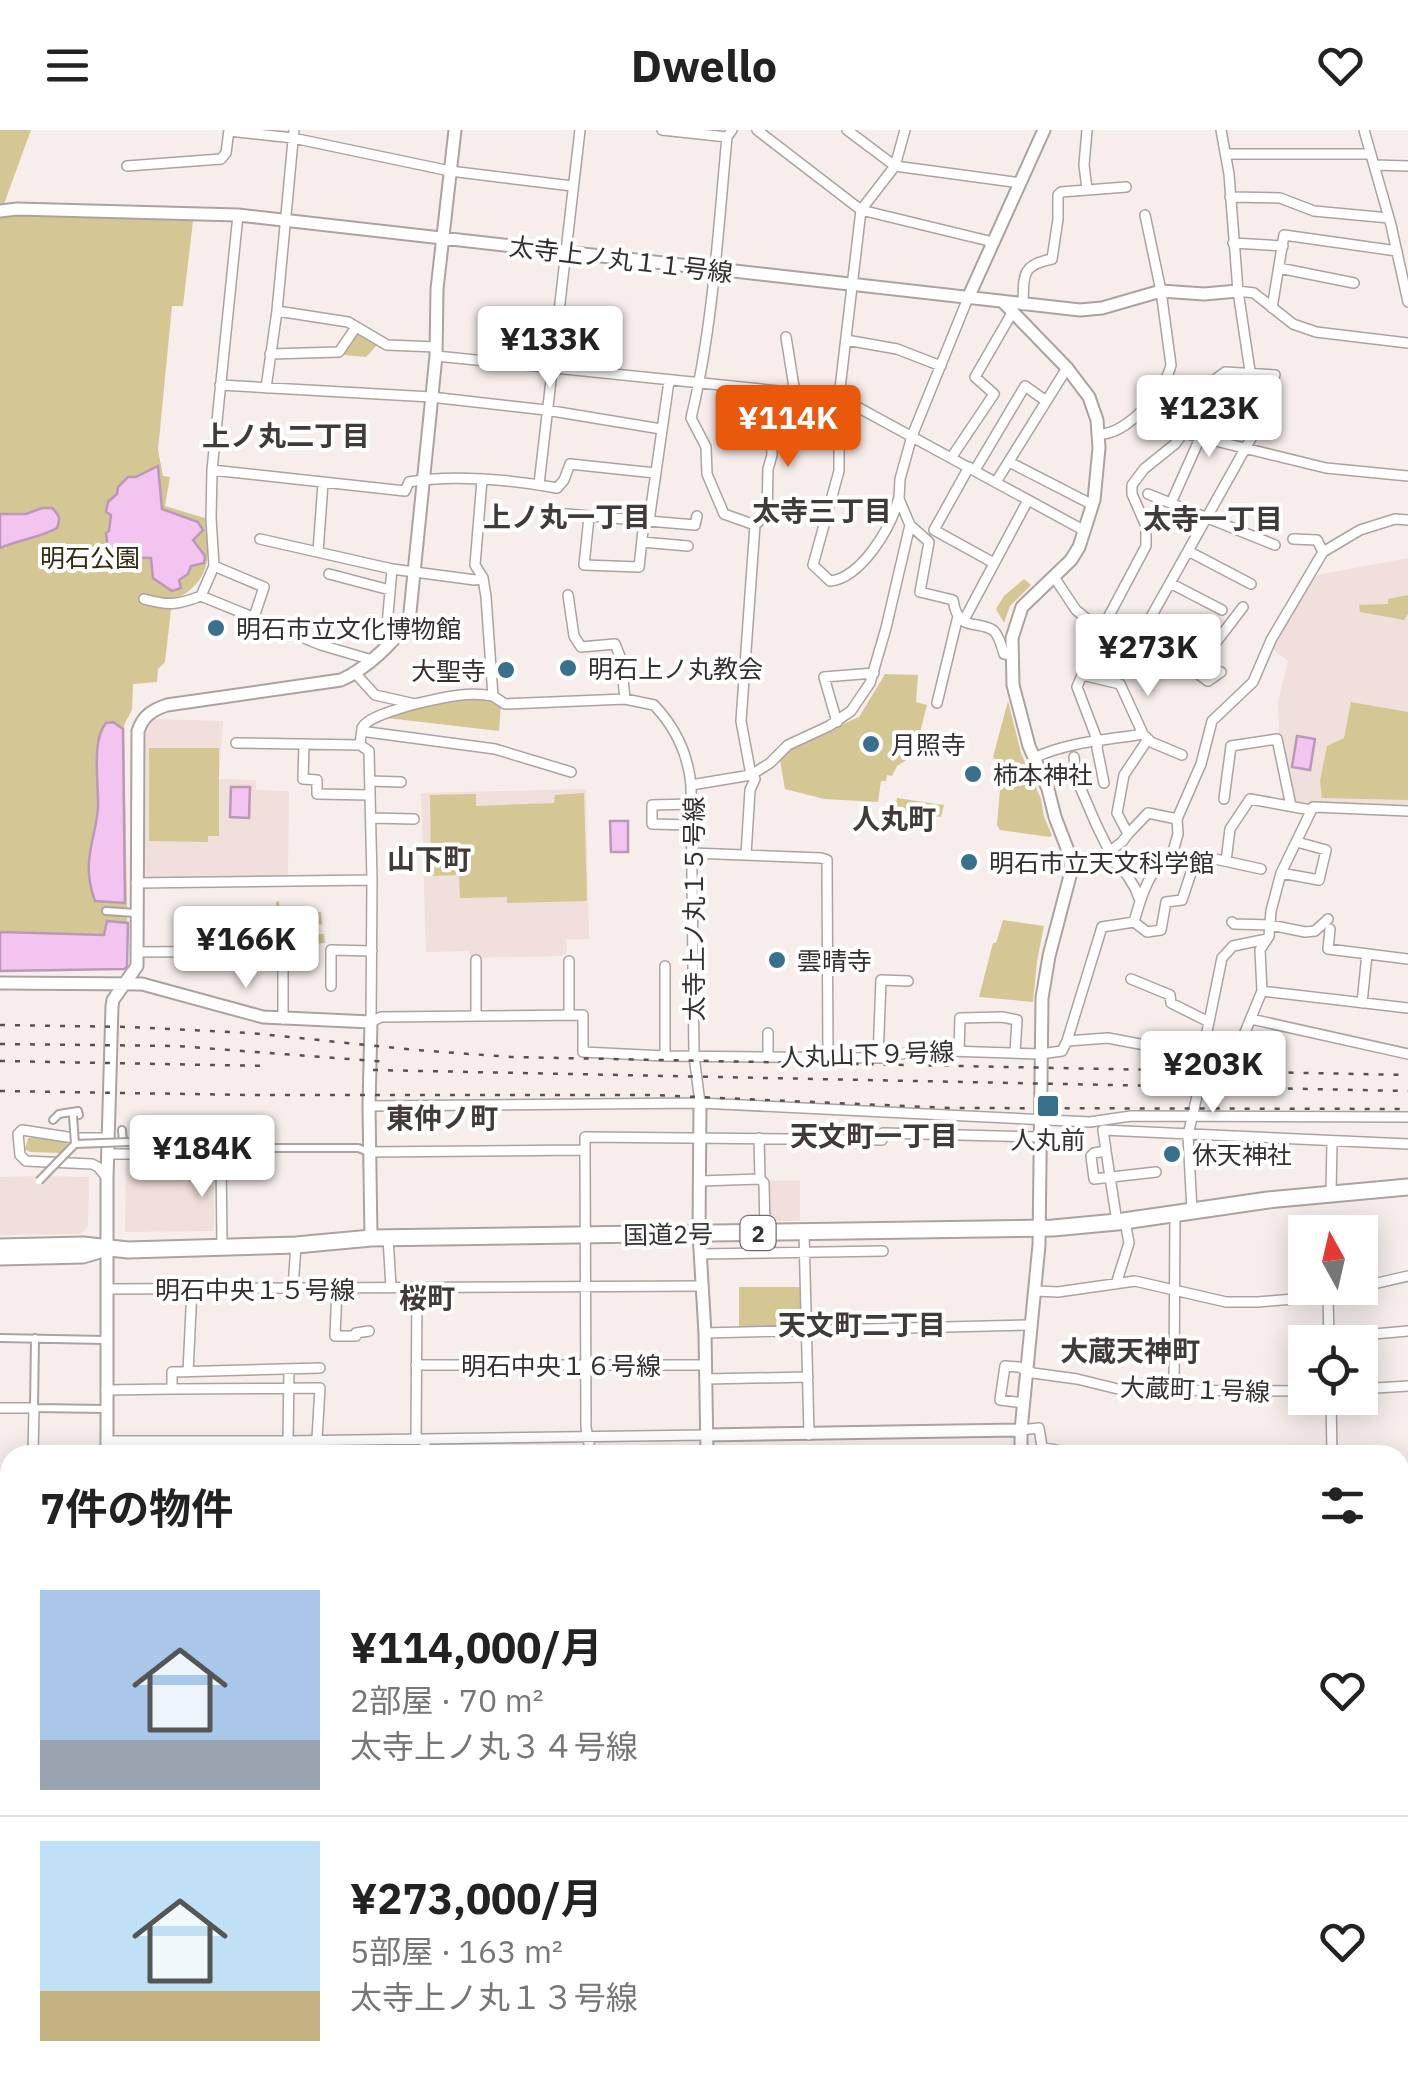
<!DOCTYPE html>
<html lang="ja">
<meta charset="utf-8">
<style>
:root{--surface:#fff;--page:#f2f2f2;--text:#222;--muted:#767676;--line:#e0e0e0;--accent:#ea580c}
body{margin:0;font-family:"IBM Plex Sans","Noto Sans JP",sans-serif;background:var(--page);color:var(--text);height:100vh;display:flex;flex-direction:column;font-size:38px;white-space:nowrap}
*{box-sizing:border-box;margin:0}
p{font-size:32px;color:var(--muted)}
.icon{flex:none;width:55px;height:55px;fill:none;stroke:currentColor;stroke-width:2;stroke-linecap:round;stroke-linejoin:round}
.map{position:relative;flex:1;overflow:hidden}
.drawer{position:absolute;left:0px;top:1315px;width:1410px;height:642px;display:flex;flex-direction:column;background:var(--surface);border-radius:30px 30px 0 0;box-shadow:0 5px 25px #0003}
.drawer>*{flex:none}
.needle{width:65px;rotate:352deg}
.tools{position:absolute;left:1288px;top:1085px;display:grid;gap:20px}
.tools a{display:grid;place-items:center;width:90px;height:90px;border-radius:0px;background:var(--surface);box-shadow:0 5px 25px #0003;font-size:50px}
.price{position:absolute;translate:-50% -85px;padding:0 22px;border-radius:10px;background:#fff;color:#222;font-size:32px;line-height:65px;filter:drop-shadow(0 2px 5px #0008)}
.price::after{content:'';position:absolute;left:50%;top:60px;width:30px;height:22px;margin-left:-15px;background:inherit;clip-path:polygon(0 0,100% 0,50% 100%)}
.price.active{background:var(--accent);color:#fff}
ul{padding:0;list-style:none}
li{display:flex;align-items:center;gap:30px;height:250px;padding:0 40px}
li+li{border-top:2px solid var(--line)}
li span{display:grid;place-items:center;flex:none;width:280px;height:200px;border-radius:0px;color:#555}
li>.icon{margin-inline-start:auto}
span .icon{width:120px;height:120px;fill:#fffc;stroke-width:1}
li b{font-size:42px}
h2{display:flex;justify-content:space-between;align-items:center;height:120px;padding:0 40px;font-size:42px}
header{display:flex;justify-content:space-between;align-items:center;height:130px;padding:0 40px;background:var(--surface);font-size:45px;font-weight:700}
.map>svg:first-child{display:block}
.built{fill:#f0dfdb}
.green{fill:#d4c793}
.water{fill:#f4c4f1;stroke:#ba98b7;stroke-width:2.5}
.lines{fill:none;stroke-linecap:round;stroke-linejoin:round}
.pedestrian-casing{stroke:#aba3a1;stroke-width:10}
.minor-casing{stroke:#aba3a1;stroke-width:12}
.tertiary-casing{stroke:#aba3a1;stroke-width:15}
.trunk-casing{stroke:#aba3a1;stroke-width:19}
.pedestrian{stroke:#fff;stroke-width:6}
.minor{stroke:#fff;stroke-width:9}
.tertiary{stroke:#fff;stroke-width:11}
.trunk{stroke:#fff;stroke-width:15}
.rail{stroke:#565251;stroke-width:2.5;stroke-dasharray:5 10;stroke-linecap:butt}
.pedestrian-bridge-casing{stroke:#aba3a1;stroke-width:10;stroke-linecap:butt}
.pedestrian-bridge{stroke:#fff;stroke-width:6}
.poi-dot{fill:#39708b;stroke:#fff;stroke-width:4}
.labels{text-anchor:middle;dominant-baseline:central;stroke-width:8;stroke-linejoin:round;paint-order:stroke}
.shield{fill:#fff;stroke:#706e6d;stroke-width:2.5}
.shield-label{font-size:22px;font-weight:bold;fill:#33302f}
.street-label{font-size:25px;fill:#33302f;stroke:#fff}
.park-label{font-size:25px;fill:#312a0e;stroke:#fff}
.poi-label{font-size:25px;fill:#33302f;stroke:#fff;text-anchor:start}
.neighbourhood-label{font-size:28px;font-weight:bold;fill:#413a39;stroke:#fff}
</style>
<header><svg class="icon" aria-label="menu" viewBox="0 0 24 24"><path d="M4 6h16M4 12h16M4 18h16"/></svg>Dwello<svg class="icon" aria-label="heart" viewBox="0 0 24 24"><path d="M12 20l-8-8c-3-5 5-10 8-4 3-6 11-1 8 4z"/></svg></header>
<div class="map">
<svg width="1408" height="1956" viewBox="0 0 1408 1956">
<rect width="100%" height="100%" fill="#f7eeec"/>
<path class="built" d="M1408,428V678L1296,672L1279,606L1278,571L1288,531L1273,519L1289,484L1317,445Z
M154,589L223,591L219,649L256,650V660L289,661L288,748L146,749L144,730L146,600Z
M586,659L589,809H566L567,822L562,826L470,828V821L426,822L421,663Z
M214,1027V1101L125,1102L126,1028Z
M40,1046L89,1047L88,1096L81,1104L0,1105V1047Z
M767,1051H800V1091H767Z"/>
<path class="green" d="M0,0H31L5,71V85L193,91L183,176H172L158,320L163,346L170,347L165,376L208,389C209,428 212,452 172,471L165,532L158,539L157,552L133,554L132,580L124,595L128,838H0Z
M358,203L378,214L366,227L344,225Z
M1024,449L1031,455L1010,476L1004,493L996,479L1004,466Z
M1408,465V484L1404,490L1360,482L1359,475L1388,474V469Z
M885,544L918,545L916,572L927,575L914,625L897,636L892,646L887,645L886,651H881L878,672L824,669L785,659L780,630L793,616L859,587Z
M463,568L491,569L501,574L499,601L387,588L410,578Z
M1008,571L1021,623L1041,669L1044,687L1052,705L1050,707L1000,700L997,695L1002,635L993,627Z
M1351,572L1408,582V670L1322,668L1320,651L1327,616L1344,608Z
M149,618H219V706H208V712L149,711Z
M584,663L587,771L507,773V767L460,768L459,745L431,746L430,665L476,664V676L554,673L555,665Z
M897,668L944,675L941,687L895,680Z
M279,771L280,781H285L286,785H310V780L315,779L316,782H321L322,794L310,796L311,805L324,804L325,813L289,816L288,811L304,810L303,796L288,797L287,787L277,788L276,772Z
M1003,790L1044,796L1037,831L1033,872L979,867L993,813H996Z
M43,1007L66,1012L69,1016L62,1023L30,1022L25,1019L28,1008Z
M739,1157H805L803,1195L739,1198Z"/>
<path class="water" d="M158,336L162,379L198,392L203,400L193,410L205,426L204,433L191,436L188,444L179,450L181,458L172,461L153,448L151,428L109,427L106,403L109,401L111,385L106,382L108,372L117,364L118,357L128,347H136Z
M42,378H52C59,385 61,388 57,398C41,407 19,410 0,418V384H26Z
M113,592L123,599L125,773L95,771C91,760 88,745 89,732C90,714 97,696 98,678C99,655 91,610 106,593Z
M1297,606L1315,609L1310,640L1292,637Z
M231,657H250L249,688L230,687Z
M610,691H628V722H611Z
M107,791L128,793L127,837L124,839L0,841V802L104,805Z
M0,1469H10V1560L0,1563Z
M1400,1605H1408V1956H0L24,1948H1400Z
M4,1686L10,1691V1936L0,1939V1688Z"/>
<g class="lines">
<defs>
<path id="pedestrian" d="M106,781L136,783
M53,990L59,984L78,981L79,985L73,986
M122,1000L123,1012
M221,1024L228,1018H358L369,1022
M0,1208L105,1210
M35,1208L34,1278L106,1279"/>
<path id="minor" d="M662,0L727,7
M732,0L727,7C718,101 713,197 691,288L706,317L707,344L724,384L755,395L741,591L751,645
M757,0L861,80L993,112
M847,0L895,36L1021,53
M1364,0L1391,95L1408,172
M229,1L293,8L450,41L572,56
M1226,24H1371
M1374,35L1408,36
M127,36L221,29L226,23L229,0
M1087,59L1084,35L1087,0
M1230,67L1280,68L1314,81L1389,88
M1233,113L1283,116
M1279,138L1354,153
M1238,161L1254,163L1293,194L1316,202L1408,213
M1023,175C1024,147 1020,135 1052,129L1058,89V65L1061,62L1126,57
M1272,178L1284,105L1397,121
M277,181L348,192L387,215L436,217
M786,207L795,263
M846,210L897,219L941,236
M270,224L339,222L356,197
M436,226L839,267L1085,401
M220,255L431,267L546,280L661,299
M266,258L277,181L294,0
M741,301L771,304
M1183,303L1326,338L1408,346
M1098,304C1126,306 1165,261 1171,235L1161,161L1145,85
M951,328L994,264L975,247L1012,183
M1009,332L1093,375
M969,337L934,400L992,432
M212,340L405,361L409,352C451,344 515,350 557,358L564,350L570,334L655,343
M975,340L1025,256L1046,271
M996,352L1067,238
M539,354L580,0
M1148,364L1275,415
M898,370C891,398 861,448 830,451L813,435L839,341V267L861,80L895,36L905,0
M1171,373L1200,308
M555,383L695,395L697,386
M589,387L584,435L639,437L644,391
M649,391L669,251
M755,395L767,384L768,339L772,325L771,304L784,262
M910,395L929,412L920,462L953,470C958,504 979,489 994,501C999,506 1002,517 1004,524L1012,525
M260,409L392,439L475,450L483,448
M1293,409L1317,410L1323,422
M642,412L688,416
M1188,421L1251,454
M318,422L323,353
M214,436L264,457L254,487
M329,444L390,460
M1054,447L1076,480L1092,493L1137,512L1182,538L1194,541L1208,551L1221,542
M1170,453L1222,480
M568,465L574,506L581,517L615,514L621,529L625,569
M201,466L321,515L372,530
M144,469C169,476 177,475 201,466L214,436L211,388L212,340L238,85
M964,490L1028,370
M1103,497L1146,416V396L1132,364V355L1144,339L1175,314L1183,303L1189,275L1197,263L1225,242L1275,245
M1137,512L1245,319L1255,301L1257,288L1238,161L1229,44L1221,0
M385,518L392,439
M1194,541L1243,477
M356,544L375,565L415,574C402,578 368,586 362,598C362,600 360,613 360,615L369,621L372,750L371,892L381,887L583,885V922L665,926L884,928L919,920L1040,924L1062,921L1067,911L1108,908L1202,926L1205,931
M493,566L505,574L625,569L654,575C676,598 688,624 691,655
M937,573L958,486
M415,574C441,568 467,561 493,566L486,467L483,448L475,435L482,350
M837,592L824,547L874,543
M362,599L368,602L495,619L571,642
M1145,606L1151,612L1182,625
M236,613L360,615
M304,614L303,649L317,650V664L370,665
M1074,627L1077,650L1096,694L1115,733L1127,745L1135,758L1140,771
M1034,628C1066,612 1107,610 1143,604L1120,554L1082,545L1077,557L1098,612L1097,618L1104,653
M370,651L401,652
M1224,669L1231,616L1277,609L1291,676
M691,674L652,675V694L691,695
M371,688L414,689
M1128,704L1148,683L1177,689
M1110,721L1122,712L1128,704L1117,683L1124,645L1148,609
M691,723L821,728L827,730L828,927
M746,725L750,660L755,649
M1226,731L1230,699L1250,669L1311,680
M1071,742L1112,724
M1281,743L1319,750L1326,720L1297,712
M136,753L372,750
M1134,792C1140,770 1150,735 1172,725L1178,704L1177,689L1201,634L1212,591L1253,552L1271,510L1323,422L1360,400L1395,389L1408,390
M1232,792L1234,794L1270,795L1305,802L1315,801L1328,789
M1330,799L1328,819L1408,829
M137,822L283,821V889
M476,830V886
M569,831V885
M665,836V926
M1131,849L1170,865L1171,873L1209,892
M331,856V820L372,821
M1262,861L1408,878
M1362,873L1367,824
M1251,889L1408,924
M1067,911L1102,797L1134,792L1147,802L1161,800L1166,772L1182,770L1197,725L1261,739
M959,921L960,888L1002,887L1017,890L1015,923
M1202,926L1222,828L1233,816L1267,809
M768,927V903
M878,928L881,850L908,851
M700,973L694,926L691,655L751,645L770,633L788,615L829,596L851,581L870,553L886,498L910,395L899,369L900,349L912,306L968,168
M369,976L700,973L1090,992L1131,986L1408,987
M883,1003L1040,1007
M759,1008L760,1049L764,1053L765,1103
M585,1020V1007L882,1010
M1106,1021L1117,1092
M369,1022L585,1020L586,1297L591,1325
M108,1024H221L222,1117
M1156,1042L1094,1049L1091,1026L1094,1023L1106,1021L1103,1000L1408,1014
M107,1048L98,1037L92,1034L26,1031L20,1025L18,1004L22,1000L74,1008H108
M700,1051L760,1049
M1331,1063L1332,1012
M1192,1081L1188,1005L1205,931L1215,928L1241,912L1262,861L1260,820L1269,806L1271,781L1281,743L1313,677L1408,681
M804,1102L809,1305
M388,1108L391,1157
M701,1124L883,1121
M1116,1154L1129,1113L1125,1091
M1360,1157L1408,1146
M293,1158L296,1115
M337,1158L335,1206H356V1203L369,1201
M107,1159L703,1156
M1036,1161L1058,1162L1135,1151L1226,1172H1258L1328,1166L1358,1158
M1328,1166L1329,1210
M705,1203L1031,1195
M1329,1208L1408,1201
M416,1235H705
M188,1242L192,1159
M705,1249L808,1247
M172,1259L320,1258L316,1325
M1360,1259L1408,1256
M106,1260L172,1259V1242L320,1238
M1174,1260L1175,1084
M1331,1268L1332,1325
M1024,1273L1000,1270L1005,1236L1019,1237L1033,1243L1077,1249L1122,1260L1305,1261
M0,1278H34L33,1325
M1021,1300L1039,1298L1042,1317L1078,1325
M416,1309L417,1157
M425,1309V1325
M106,1311H288L706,1305
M288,1311L289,1239
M0,1432H10
M0,1451H10
M0,1610L10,1609
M0,1665L10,1658"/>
<path id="tertiary" d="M0,81L17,79L238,85L1080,180L1102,178L1161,161L1204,164L1238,161
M968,168L1044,0
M1004,173L1067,238L1089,267L1097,290L1099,318L1094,370L1079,417L1071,430L1022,477L1012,508L1013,555L1029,616L1048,659L1055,687L1070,726L1071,742L1049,826L1042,868L1039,1115L1021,1300V1325
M0,853L142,854L263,887L371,892L369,976L371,1108
M700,973L699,1103L705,1203L707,1325
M706,1305L1021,1300
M107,1325V1048L112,876L113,870L137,836L138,601C143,586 152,580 167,575L341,550C368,538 390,515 409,492L436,226L437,159L455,0
M0,1355H10"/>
<path id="trunk" d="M0,1117L83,1115L128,1120L296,1115L371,1108L1053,1098L1117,1092L1268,1070L1408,1057
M0,1127L83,1125L103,1119
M1400,1479L1408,1476"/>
</defs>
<use href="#pedestrian" class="pedestrian-casing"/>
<use href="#minor" class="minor-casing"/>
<use href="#tertiary" class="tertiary-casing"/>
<use href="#trunk" class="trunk-casing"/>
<use href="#pedestrian" class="pedestrian"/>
<use href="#minor" class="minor"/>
<use href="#tertiary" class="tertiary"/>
<use href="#trunk" class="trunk"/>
<path class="rail" d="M0,895L132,897L250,903L416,920L511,927L1408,945
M0,914L177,916L388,932
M0,931L268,936
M373,940L1408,961
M0,961L252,965H652L951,978L1408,979"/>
<defs>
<path id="pedestrian-bridge" d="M73,986L75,1014L129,1012
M39,1051L75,1014"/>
</defs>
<use href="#pedestrian-bridge" class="pedestrian-bridge-casing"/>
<use href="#pedestrian-bridge" class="pedestrian-bridge"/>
</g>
<g class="poi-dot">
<circle cx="216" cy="498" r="10"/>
<circle cx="568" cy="538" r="10"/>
<circle cx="506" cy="540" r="10"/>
<circle cx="871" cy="614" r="10"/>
<circle cx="973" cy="644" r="10"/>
<circle cx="969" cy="732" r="10"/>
<circle cx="777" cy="830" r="10"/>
<rect x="1036" y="964" width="24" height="24" rx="5"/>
<circle cx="1172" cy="1024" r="10"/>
</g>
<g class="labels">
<rect class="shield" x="740.5" y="1086" width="35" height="34" rx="8"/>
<g class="shield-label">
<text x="758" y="1103">2</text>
</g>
<g class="street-label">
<text transform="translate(621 129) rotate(7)">太寺上ノ丸１１号線</text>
<text transform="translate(693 779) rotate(-90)">太寺上ノ丸１５号線</text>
<text transform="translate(867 924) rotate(-2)">人丸山下９号線</text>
<text transform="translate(668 1104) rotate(-1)">国道2号</text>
<text x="255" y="1159">明石中央１５号線</text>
<text x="561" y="1235">明石中央１６号線</text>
<text transform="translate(1195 1259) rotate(2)">大蔵町１号線</text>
</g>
<g class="park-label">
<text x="90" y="427">明石公園</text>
</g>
<g class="poi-label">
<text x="236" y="498">明石市立文化博物館</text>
<text x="588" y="538">明石上ノ丸教会</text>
<text x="486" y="540" text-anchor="end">大聖寺</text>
<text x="891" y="614">月照寺</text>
<text x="993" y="644">柿本神社</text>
<text x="989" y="732">明石市立天文科学館</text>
<text x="797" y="830">雲晴寺</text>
<text x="1048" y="1009" text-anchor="middle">人丸前</text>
<text x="1192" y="1024">休天神社</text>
</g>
<g class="neighbourhood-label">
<text x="286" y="305">上ノ丸二丁目</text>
<text x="822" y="380">太寺三丁目</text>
<text x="567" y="386">上ノ丸一丁目</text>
<text x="1213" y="388">太寺一丁目</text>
<text x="894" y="688">人丸町</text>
<text x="429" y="728">山下町</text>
<text x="442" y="987">東仲ノ町</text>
<text x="874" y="1005">天文町一丁目</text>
<text x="427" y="1167">桜町</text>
<text x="862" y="1194">天文町二丁目</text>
<text x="1130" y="1220">大蔵天神町</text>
</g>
</g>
</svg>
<div class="tools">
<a><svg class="needle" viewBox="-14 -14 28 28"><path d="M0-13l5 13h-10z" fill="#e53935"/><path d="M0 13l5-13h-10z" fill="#767676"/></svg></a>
<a><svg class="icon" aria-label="locate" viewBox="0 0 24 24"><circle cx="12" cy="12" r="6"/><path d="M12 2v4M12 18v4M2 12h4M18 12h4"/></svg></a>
</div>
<b class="price" style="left:550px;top:261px">¥133K</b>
<b class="price" style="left:1209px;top:330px">¥123K</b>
<b class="price active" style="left:788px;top:340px">¥114K</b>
<b class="price" style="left:1148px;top:569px">¥273K</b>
<b class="price" style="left:246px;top:861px">¥166K</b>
<b class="price" style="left:1213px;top:986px">¥203K</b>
<b class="price" style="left:202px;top:1070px">¥184K</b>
<section class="drawer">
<h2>7件の物件<svg class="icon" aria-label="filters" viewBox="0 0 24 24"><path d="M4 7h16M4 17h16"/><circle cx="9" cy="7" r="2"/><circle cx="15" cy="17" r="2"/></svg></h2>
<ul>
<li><span style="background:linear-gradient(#a9c7e8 75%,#9aa5b1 0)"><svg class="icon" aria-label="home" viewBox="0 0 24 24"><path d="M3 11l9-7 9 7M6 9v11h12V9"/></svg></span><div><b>¥114,000/月</b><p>2部屋 · 70 m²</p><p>太寺上ノ丸３４号線</p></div><svg class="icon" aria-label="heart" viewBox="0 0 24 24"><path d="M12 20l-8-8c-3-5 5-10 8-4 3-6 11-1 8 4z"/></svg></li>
<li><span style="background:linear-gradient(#bfe0f5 75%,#c2b280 0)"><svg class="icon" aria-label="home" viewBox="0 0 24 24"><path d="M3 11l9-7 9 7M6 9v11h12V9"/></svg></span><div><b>¥273,000/月</b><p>5部屋 · 163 m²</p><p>太寺上ノ丸１３号線</p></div><svg class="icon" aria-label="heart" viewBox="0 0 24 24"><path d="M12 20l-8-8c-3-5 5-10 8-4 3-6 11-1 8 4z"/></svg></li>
</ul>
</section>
</div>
